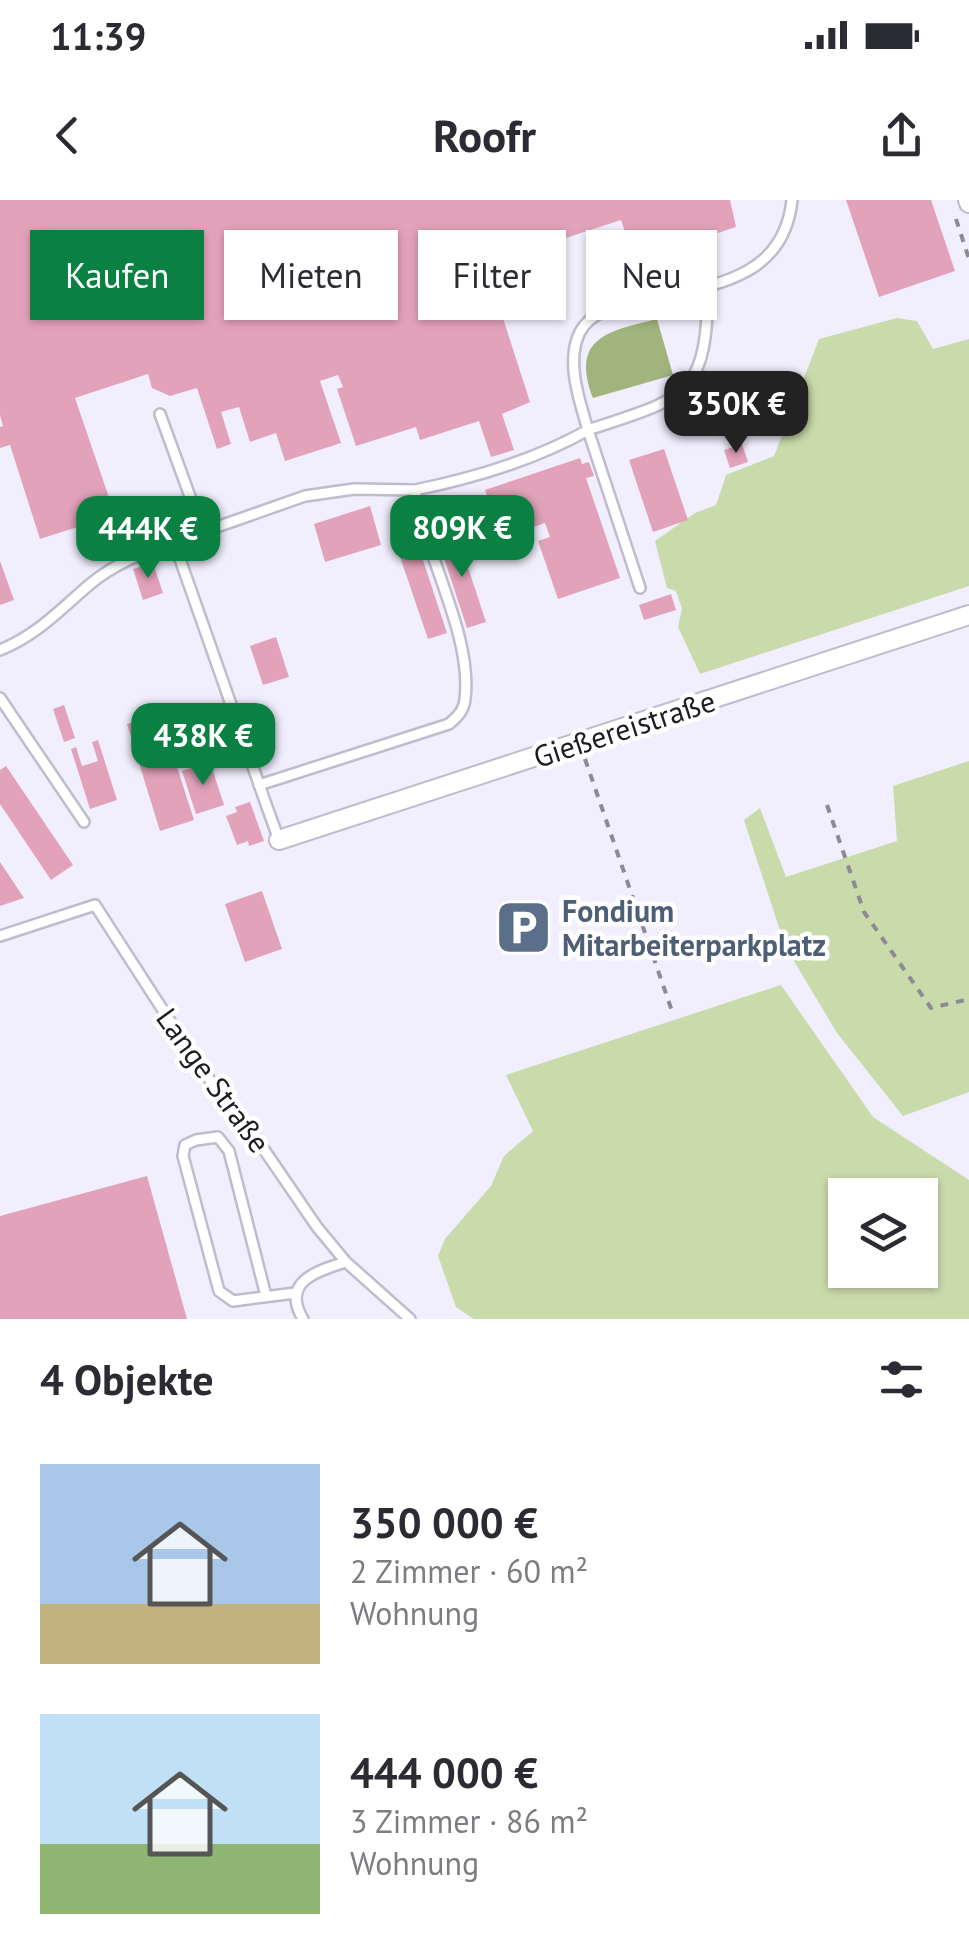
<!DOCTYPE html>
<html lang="de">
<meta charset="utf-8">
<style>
:root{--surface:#fff;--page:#f7f7f7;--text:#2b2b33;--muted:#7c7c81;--accent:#0b8043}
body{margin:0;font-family:"PT Sans",sans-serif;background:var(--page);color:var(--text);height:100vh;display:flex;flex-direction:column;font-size:38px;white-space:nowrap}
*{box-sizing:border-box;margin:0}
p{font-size:32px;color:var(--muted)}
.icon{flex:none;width:55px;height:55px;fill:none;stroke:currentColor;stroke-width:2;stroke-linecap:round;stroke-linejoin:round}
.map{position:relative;height:1119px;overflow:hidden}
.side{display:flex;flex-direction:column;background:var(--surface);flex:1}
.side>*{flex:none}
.top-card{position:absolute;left:30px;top:30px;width:910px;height:90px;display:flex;gap:20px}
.buttons{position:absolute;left:828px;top:978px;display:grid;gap:20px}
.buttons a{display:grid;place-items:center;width:110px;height:110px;border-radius:0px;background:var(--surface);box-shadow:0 2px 8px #0004;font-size:50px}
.price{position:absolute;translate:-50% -85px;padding:0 22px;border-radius:20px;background:var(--accent);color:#fff;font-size:32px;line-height:65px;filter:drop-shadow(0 2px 5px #0008)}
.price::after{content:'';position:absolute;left:50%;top:60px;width:30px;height:22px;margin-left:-15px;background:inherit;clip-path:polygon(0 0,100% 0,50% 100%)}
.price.on{background:#222;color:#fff}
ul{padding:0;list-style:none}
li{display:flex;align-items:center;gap:30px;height:250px;padding:0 40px}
li span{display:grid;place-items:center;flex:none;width:280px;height:200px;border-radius:0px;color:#555}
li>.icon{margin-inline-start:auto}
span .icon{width:120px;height:120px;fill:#fffc;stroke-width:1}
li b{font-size:42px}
h2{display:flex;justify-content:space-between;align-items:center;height:120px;padding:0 40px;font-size:42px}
.pill{padding:0 35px;border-radius:0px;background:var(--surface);box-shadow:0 2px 8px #0004;font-size:35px;line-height:90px}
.pill.on{background:var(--accent);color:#fff}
.status{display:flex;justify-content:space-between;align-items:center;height:70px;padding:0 50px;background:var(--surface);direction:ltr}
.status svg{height:28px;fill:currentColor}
header{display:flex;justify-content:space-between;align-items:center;height:130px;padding:0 40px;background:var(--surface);font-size:45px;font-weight:800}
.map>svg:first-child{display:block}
.green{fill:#cadbab;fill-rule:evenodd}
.forest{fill:#a1b47c}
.building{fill:#e2a3ba}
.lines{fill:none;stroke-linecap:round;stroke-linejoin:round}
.lane-casing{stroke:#c0bcce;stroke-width:14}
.street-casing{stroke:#c0bcce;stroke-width:22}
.path{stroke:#8c8a95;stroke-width:4;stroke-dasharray:8 8;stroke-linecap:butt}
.lane{stroke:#fff;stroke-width:9}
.street{stroke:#fff;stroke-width:18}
.labels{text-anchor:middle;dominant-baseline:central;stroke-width:9;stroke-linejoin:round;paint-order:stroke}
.street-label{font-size:30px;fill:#1e1c23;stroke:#fff}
.service-label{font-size:30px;font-weight:bold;fill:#4e5e75;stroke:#fff;text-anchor:start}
</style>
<div class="status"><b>11:39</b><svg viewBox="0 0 49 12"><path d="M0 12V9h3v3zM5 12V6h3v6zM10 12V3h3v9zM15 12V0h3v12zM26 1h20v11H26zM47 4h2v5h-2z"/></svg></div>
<header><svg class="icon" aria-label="back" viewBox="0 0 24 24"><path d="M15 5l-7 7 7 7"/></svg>Roofr<svg class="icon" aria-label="share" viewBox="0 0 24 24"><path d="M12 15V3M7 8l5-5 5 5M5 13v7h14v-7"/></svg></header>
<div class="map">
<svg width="969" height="1119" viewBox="0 0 969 1119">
<rect width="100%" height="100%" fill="#f1eefd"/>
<path class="green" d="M897,118L917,121L933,149L969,139V386L700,474L678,427L682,409L676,391L667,388L655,341L695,313L716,305L726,275L774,256L819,139Z
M969,561V892L903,916L837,833L785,746L744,620L760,608L786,677L897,641L893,586Z
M781,785L873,917L969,980V1119H474L456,1107L438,1056L445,1039L491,986L504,956L533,931L506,875ZM845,995H920V1070H845Z"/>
<path class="forest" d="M657,119L673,175L593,198C570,137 609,131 657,119Z"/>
<path class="building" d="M0,0H730L736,27L635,60L621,20L427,83L431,94L484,77L486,82L491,81L530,202L502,214L514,250L491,257L479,221L420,240L416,227L356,246L337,189L343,187L338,175L320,181L341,243L285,261L276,233L250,242L239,207L221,212L231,244L217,249L197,188L170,196L152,188L148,174L75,198L115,315L40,339L10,245L0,248V227L3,226L0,215Z
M846,0H931L955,71L879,97Z
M742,244L748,262L730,268L724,250Z
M664,249L688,320L653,332L629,260Z
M580,258L582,264L589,262L594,276L586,278L620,378L558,399L538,341L550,337L545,323L501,338L485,290Z
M370,306L381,345L325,362L314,324Z
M456,331L486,422L467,428L437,337Z
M417,342L447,433L428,439L397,348Z
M0,361L14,400L0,405Z
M153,363L163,393L143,400L133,369Z
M671,394L676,410L644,420L639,405Z
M276,437L289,477L263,485L250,446Z
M192,504L209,557L177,567L194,620L160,631L127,524Z
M64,505L75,538L64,542L53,509Z
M98,540L117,600L90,609L71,549L76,547L82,566L98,561L92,542Z
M210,562L224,605L196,614L182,571Z
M6,566L73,665L51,680L0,604V570Z
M250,602L264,641L249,646L248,641L237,645L226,616L237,612L235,607Z
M0,662L24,698L0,706Z
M262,691L282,749L245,762L225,704Z
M147,976L187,1119H0V1016Z"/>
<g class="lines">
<defs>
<path id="lane" d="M160,214L203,332
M415,290C474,278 535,260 588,230C580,202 565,161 580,132C590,113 613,107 632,103C700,86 783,86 792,0
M640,388L588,230C688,197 707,197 708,84
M0,450C36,436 61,409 89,385C115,363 143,353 174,342
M0,498L84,622
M259,585L449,524C457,517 464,511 465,499C473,436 425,356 415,290L354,289L305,296L174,342L267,607L279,640
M0,736L95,705L201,869L252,932L317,1027L346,1062L410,1119
M266,1096L229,951L218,937L196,940L185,945L183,956L219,1091L233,1101L295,1093
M303,1119C281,1082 316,1071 346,1062"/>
<path id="street" d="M968,0L969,3
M279,640L969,415"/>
</defs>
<use href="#lane" class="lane-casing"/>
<use href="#street" class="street-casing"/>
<path class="path" d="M956,19L969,59
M585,559L673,814
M827,605L864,712L931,808L969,799"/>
<use href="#lane" class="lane"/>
<use href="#street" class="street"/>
</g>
<defs>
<symbol id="parking-square" viewBox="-11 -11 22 22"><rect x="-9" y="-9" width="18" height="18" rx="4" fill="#5c6f8a" stroke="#fff"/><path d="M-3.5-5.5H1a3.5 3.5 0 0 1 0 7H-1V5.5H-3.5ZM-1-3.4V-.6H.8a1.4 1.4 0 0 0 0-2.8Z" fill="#fff"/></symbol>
</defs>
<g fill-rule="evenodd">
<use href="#parking-square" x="492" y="696" width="63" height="63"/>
</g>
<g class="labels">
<g class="street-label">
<text transform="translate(624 528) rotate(-18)">Gießereistraße</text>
<text transform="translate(214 880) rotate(54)">Lange Straße</text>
</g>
<g class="service-label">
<text x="562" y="710">Fondium<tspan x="562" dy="34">Mitarbeiterparkplatz</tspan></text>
</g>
</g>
</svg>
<div class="buttons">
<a><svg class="icon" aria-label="layers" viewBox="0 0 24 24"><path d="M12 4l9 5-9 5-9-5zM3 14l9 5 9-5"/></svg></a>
</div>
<b class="price on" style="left:736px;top:256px">350K €</b>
<b class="price" style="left:462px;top:380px">809K €</b>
<b class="price" style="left:148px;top:381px">444K €</b>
<b class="price" style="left:203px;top:588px">438K €</b>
<div class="top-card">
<a class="pill on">Kaufen</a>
<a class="pill">Mieten</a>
<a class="pill">Filter</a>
<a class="pill">Neu</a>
</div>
</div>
<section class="side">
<h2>4 Objekte<svg class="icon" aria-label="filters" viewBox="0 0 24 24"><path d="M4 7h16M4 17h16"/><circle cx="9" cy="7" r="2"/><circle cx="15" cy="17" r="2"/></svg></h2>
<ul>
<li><span style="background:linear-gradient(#a9c7e8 70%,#c2b280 0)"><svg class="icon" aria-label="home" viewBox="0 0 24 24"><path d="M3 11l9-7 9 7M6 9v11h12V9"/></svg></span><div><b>350 000 €</b><p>2 Zimmer · 60 m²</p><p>Wohnung</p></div></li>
<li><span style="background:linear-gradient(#bfe0f5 65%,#8fb573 0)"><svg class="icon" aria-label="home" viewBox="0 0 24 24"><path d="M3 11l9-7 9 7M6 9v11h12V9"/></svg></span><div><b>444 000 €</b><p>3 Zimmer · 86 m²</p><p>Wohnung</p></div></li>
</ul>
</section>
